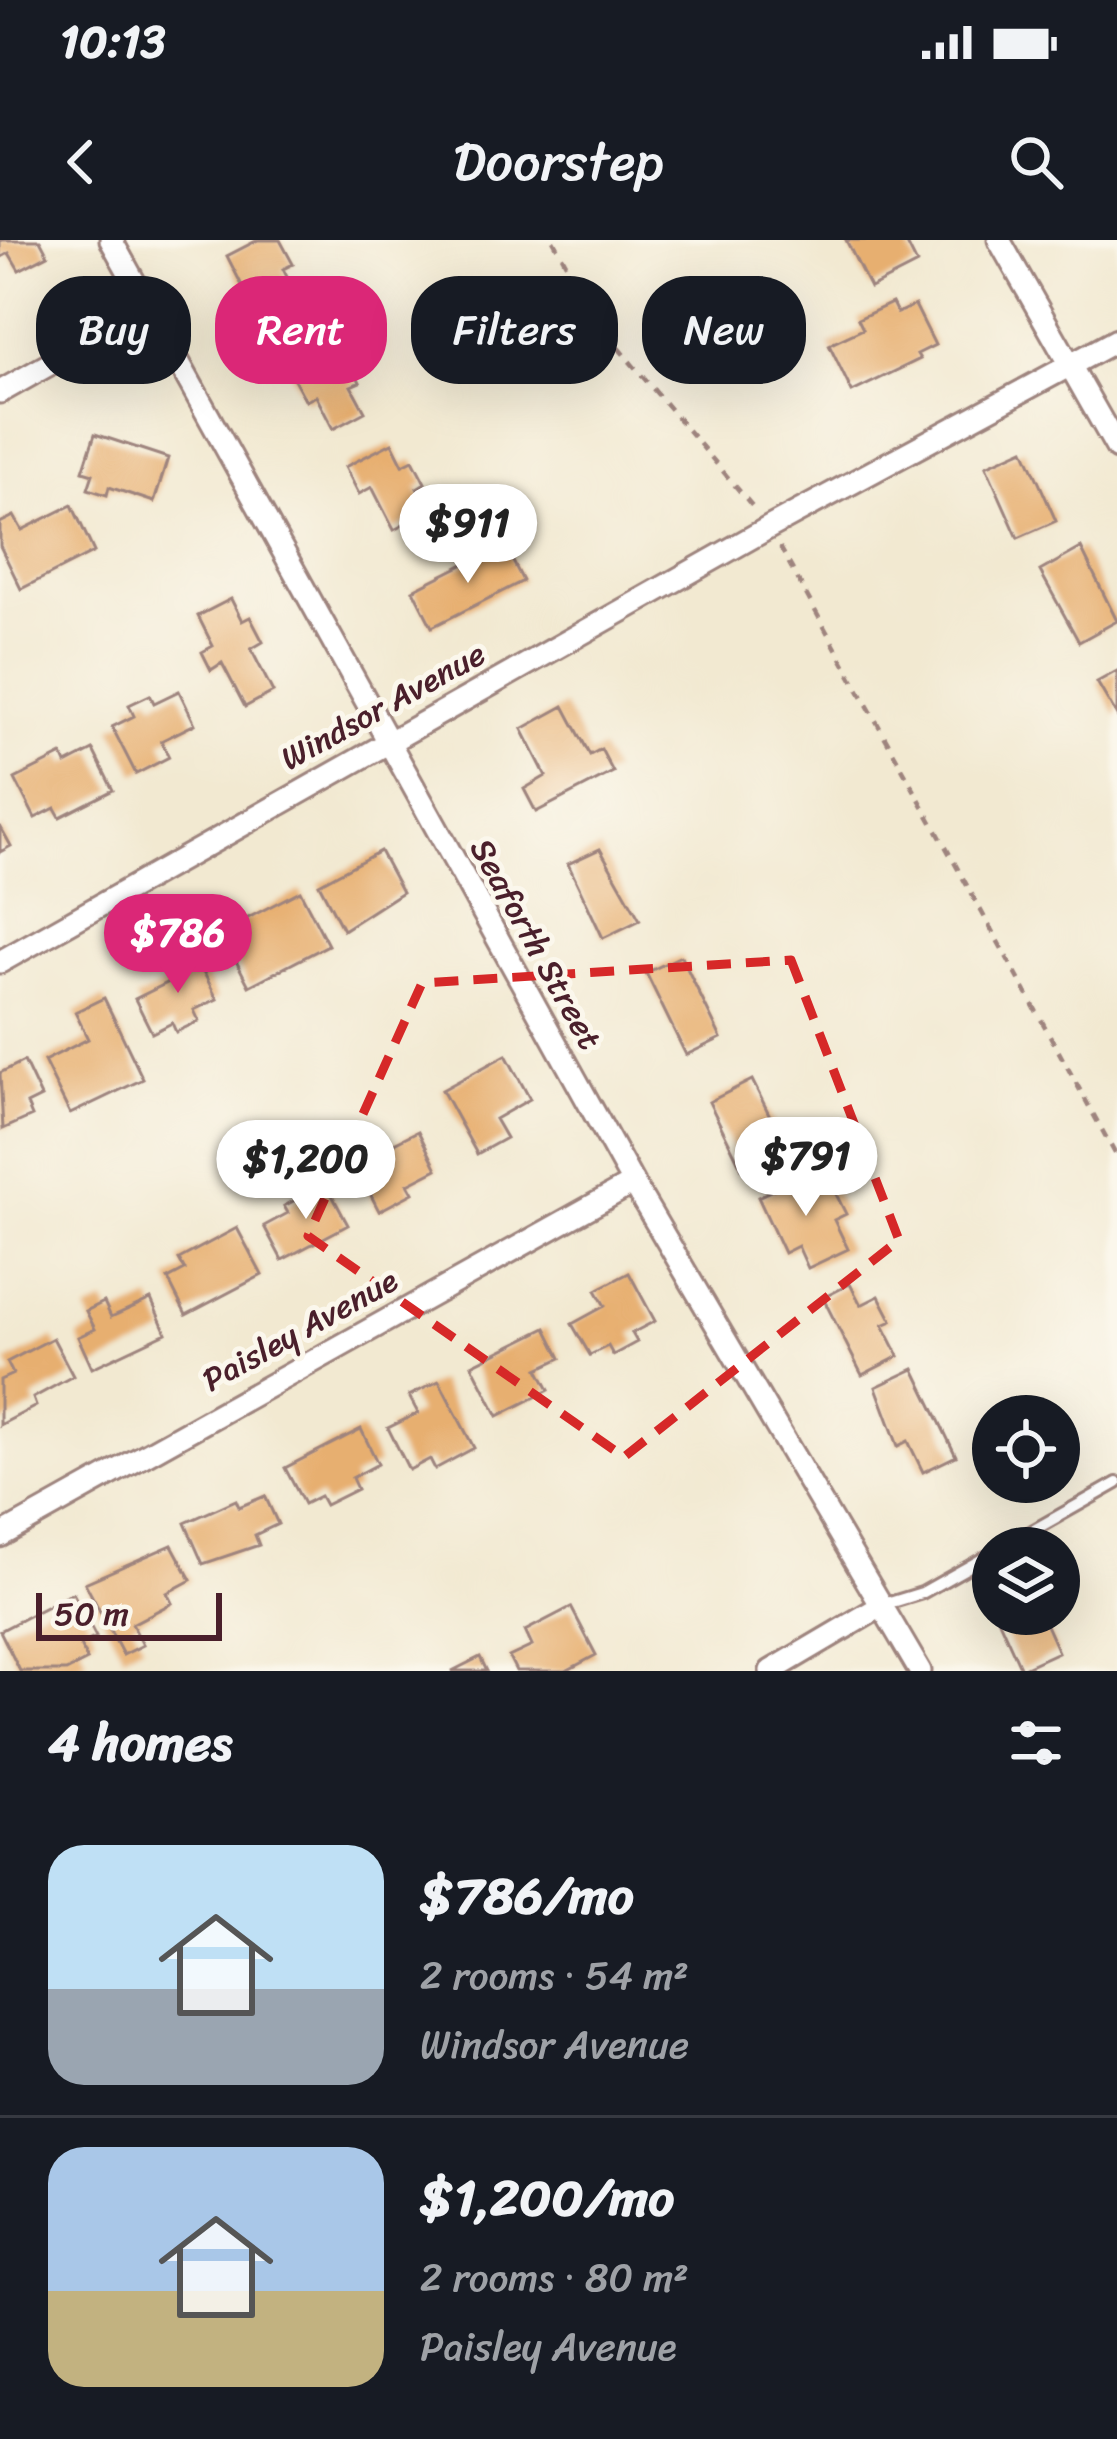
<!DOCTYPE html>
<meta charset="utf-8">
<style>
:root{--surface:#171b24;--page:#242831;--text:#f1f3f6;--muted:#9ea1a6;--line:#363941;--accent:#db2777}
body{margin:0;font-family:Sriracha,sans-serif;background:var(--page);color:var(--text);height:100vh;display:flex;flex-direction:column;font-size:45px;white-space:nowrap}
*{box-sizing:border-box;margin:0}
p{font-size:39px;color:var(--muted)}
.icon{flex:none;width:66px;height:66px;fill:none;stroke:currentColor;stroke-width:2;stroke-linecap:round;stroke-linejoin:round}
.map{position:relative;height:1431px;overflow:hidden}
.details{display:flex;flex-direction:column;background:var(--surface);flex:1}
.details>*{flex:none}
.top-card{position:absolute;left:36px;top:36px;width:1047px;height:108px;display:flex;gap:24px}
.fabs{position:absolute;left:972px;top:1155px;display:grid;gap:24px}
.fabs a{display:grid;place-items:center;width:108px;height:108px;border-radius:50%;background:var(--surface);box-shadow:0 12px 48px #0002;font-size:60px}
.scale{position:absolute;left:36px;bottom:30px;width:186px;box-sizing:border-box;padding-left:12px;border:6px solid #4a1f2b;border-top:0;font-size:33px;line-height:42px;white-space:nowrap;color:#4a1f2b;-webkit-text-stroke:9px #fbf7ec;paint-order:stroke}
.price{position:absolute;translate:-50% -102px;padding:0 27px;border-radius:42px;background:#fff;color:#222;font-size:39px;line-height:78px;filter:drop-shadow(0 3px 6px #0008)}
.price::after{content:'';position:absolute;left:50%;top:72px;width:36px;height:27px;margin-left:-18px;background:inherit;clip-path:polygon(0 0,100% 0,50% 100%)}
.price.selected{background:var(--accent);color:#fff}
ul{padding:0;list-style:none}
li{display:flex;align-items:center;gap:36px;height:300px;padding:0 48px}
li+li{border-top:3px solid var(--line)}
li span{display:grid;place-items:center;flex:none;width:336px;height:240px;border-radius:36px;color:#555}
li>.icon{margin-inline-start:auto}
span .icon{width:144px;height:144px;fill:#fffc;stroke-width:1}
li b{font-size:51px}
h2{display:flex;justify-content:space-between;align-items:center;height:144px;padding:0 48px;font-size:51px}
.pill{padding:0 42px;border-radius:48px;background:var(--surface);box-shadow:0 12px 48px #0002;font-size:42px;line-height:108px}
.pill.selected{background:var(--accent);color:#fff}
.status{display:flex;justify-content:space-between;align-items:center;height:84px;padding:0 60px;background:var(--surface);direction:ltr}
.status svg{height:33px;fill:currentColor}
header{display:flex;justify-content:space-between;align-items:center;height:156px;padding:0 48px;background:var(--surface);font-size:54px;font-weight:600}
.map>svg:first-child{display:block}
.building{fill:#e7af70}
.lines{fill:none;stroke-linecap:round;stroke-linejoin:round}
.lane-casing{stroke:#9e847e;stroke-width:16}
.street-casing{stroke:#9e847e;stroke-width:27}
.path{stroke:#9e847e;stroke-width:4.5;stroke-dasharray:9 9;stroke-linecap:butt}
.lane{stroke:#fff;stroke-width:10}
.street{stroke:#fff;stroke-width:21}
.marked{fill:none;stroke:#d62828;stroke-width:9;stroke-dasharray:24 15;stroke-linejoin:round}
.labels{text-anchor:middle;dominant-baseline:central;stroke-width:10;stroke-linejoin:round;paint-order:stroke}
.street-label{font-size:33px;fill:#4a1f2b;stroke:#fbf7ec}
</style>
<div class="status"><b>10:13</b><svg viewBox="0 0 49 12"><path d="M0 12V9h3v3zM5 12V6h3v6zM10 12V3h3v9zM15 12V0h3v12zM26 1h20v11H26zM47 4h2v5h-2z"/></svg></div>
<header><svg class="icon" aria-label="back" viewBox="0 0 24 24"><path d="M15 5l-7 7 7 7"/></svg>Doorstep<svg class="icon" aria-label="search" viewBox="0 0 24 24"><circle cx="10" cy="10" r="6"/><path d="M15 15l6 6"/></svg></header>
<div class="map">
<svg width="1117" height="1431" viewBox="0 0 1117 1431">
<rect width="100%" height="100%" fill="#fbf7ec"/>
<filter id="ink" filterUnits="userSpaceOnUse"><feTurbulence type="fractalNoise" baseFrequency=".00833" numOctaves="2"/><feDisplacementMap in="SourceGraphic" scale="24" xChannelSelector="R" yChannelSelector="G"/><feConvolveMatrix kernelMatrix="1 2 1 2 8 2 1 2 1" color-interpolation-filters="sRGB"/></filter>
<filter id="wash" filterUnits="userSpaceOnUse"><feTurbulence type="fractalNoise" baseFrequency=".004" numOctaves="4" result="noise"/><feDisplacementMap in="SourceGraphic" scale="48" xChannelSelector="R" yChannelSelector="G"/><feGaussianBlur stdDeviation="2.7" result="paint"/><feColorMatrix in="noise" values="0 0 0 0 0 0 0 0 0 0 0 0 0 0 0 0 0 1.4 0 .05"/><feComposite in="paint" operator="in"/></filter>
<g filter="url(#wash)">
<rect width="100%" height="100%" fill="#f2e9d1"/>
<g id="blocks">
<path class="building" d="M0,0H40L48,15L19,30L9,13L0,18Z
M258,0H280L293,24L283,29L303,69L264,89L227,16Z
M846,0H905L917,24L870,48Z
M892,63L897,73L915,65L935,105L917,114L920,119L852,152L829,105L863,89L858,79Z
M322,95L336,121L346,115L360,142L351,146L365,172L333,189L316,156L306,161L282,117Z
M95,194L168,218L154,262L109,247L107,255L88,249L93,234L83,231Z
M392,203L403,225L413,220L425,243L417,248L429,271L394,290L372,247L359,254L345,227Z
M1024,209L1056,281L1018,298L986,226Z
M72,265L94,312L21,349L0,306V283L14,276L22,290Z
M504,304L523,341L432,387L413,350Z
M1081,308L1117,381L1079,402L1040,331Z
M231,359L242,381L250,377L263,402L251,409L273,452L245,467L222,423L211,430L202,412L213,406L198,376Z
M1117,431V476L1097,442Z
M179,451L195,484L161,501L169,517L136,534L112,487L134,476L129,465L150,455L154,463Z
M564,466L590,515L601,509L613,532L536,572L524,549L546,536L522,489Z
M93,510L113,550L60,577L55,568L35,578L15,539L62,515L66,524Z
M0,586L11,606L0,612Z
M600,609L640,680L603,698L568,624Z
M380,611L402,652L343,690L319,644Z
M300,651L328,705L249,746L221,692Z
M193,711L217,759L194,770L199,781L176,792L172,783L152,793L135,759L173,740L166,725Z
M681,716L721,798L686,815L646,733Z
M104,758L143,839L70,874L44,821L88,799L75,772Z
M506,815L530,859L495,879L506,898L477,914L442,850Z
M24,821L41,857L27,864L32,876L3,889L0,833Z
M752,840L774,884L762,890L776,917L744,933L709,862Z
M418,891L437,929L408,944L413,953L379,971L356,926L370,918L364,908L380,900L384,908Z
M806,934L812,948L829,940L846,974L834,980L848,1009L808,1028L798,1006L784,1013L758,957Z
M326,944L348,985L282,1020L264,986L288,973L284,966Z
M237,988L262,1035L186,1075L168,1039L185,1030L179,1019Z
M629,1033L655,1081L632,1093L637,1102L613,1115L608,1106L590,1115L572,1084L605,1066L596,1050Z
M850,1044L861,1065L879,1056L892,1081L883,1085L899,1116L862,1135L823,1058Z
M151,1059L166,1093L92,1128L78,1097L95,1089L86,1071L104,1062L111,1077Z
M546,1088L561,1118L538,1129L549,1150L498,1176L472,1125Z
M53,1098L73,1136L33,1158L36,1166L0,1185V1140L13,1134L7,1122Z
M914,1129L956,1216L923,1232L908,1201L898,1206L876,1147Z
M439,1141L474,1208L435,1229L430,1219L409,1230L388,1188L418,1173L409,1156Z
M361,1189L378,1224L352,1238L357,1249L325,1265L320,1256L304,1264L285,1228Z
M265,1256L278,1284L255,1295L259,1305L203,1324L185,1283L236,1260L239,1267Z
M172,1305L191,1340L167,1353L172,1363L132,1384L143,1405L123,1415L85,1343Z
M73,1353L96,1397L80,1405L87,1420L66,1431H20L0,1391Z
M571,1367L596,1415L566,1431H516L509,1417L532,1406L525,1391Z
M996,1374H1041L1058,1412L1021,1429Z
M480,1417L487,1431H452Z"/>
</g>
</g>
<g filter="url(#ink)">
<use href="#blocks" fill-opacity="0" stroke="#9e847e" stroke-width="3"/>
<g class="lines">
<defs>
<path id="lane" d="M1002,1308L1117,1243
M883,1365L922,1353L993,1313"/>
<path id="street" d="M111,0L633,943L920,1431
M999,0L1117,208
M0,152L149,68
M0,722L770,287L1117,100
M0,1296L633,943
M771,1431L883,1365"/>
</defs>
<use href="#lane" class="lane-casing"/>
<use href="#street" class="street-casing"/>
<path class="path" d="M553,0L604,91L754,268
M780,307L1117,917"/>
<use href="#lane" class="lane"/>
<use href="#street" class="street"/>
</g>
</g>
<path class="marked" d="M791,720L899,1000L624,1217L308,996L422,743Z"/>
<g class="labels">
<g class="street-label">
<text transform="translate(383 466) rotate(-29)">Windsor Avenue</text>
<text transform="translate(536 704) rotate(61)">Seaforth Street</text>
<text transform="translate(300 1090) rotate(-29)">Paisley Avenue</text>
</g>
</g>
</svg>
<div class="fabs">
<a><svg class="icon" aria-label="locate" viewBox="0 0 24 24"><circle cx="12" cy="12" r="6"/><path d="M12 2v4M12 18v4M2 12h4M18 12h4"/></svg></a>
<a><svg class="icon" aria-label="layers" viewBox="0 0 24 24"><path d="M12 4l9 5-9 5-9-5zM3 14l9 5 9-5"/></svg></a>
</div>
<div class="scale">50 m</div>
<b class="price" style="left:468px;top:346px">$911</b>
<b class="price selected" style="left:178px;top:756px">$786</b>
<b class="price" style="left:806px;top:979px">$791</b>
<b class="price" style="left:306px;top:982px">$1,200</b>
<div class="top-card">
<a class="pill">Buy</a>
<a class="pill selected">Rent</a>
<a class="pill">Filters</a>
<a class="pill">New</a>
</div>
</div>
<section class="details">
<h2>4 homes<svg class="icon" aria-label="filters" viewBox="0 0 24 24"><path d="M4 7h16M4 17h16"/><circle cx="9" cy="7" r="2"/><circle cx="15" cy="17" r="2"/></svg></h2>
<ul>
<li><span style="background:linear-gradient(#bfe0f5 60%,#9aa5b1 0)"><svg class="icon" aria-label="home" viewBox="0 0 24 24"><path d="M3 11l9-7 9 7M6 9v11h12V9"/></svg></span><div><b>$786/mo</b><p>2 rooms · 54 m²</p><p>Windsor Avenue</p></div></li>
<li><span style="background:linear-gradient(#a9c7e8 60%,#c2b280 0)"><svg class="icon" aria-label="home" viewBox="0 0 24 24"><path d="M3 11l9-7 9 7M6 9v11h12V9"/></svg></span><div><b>$1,200/mo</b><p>2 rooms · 80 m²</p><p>Paisley Avenue</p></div></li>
</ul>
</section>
